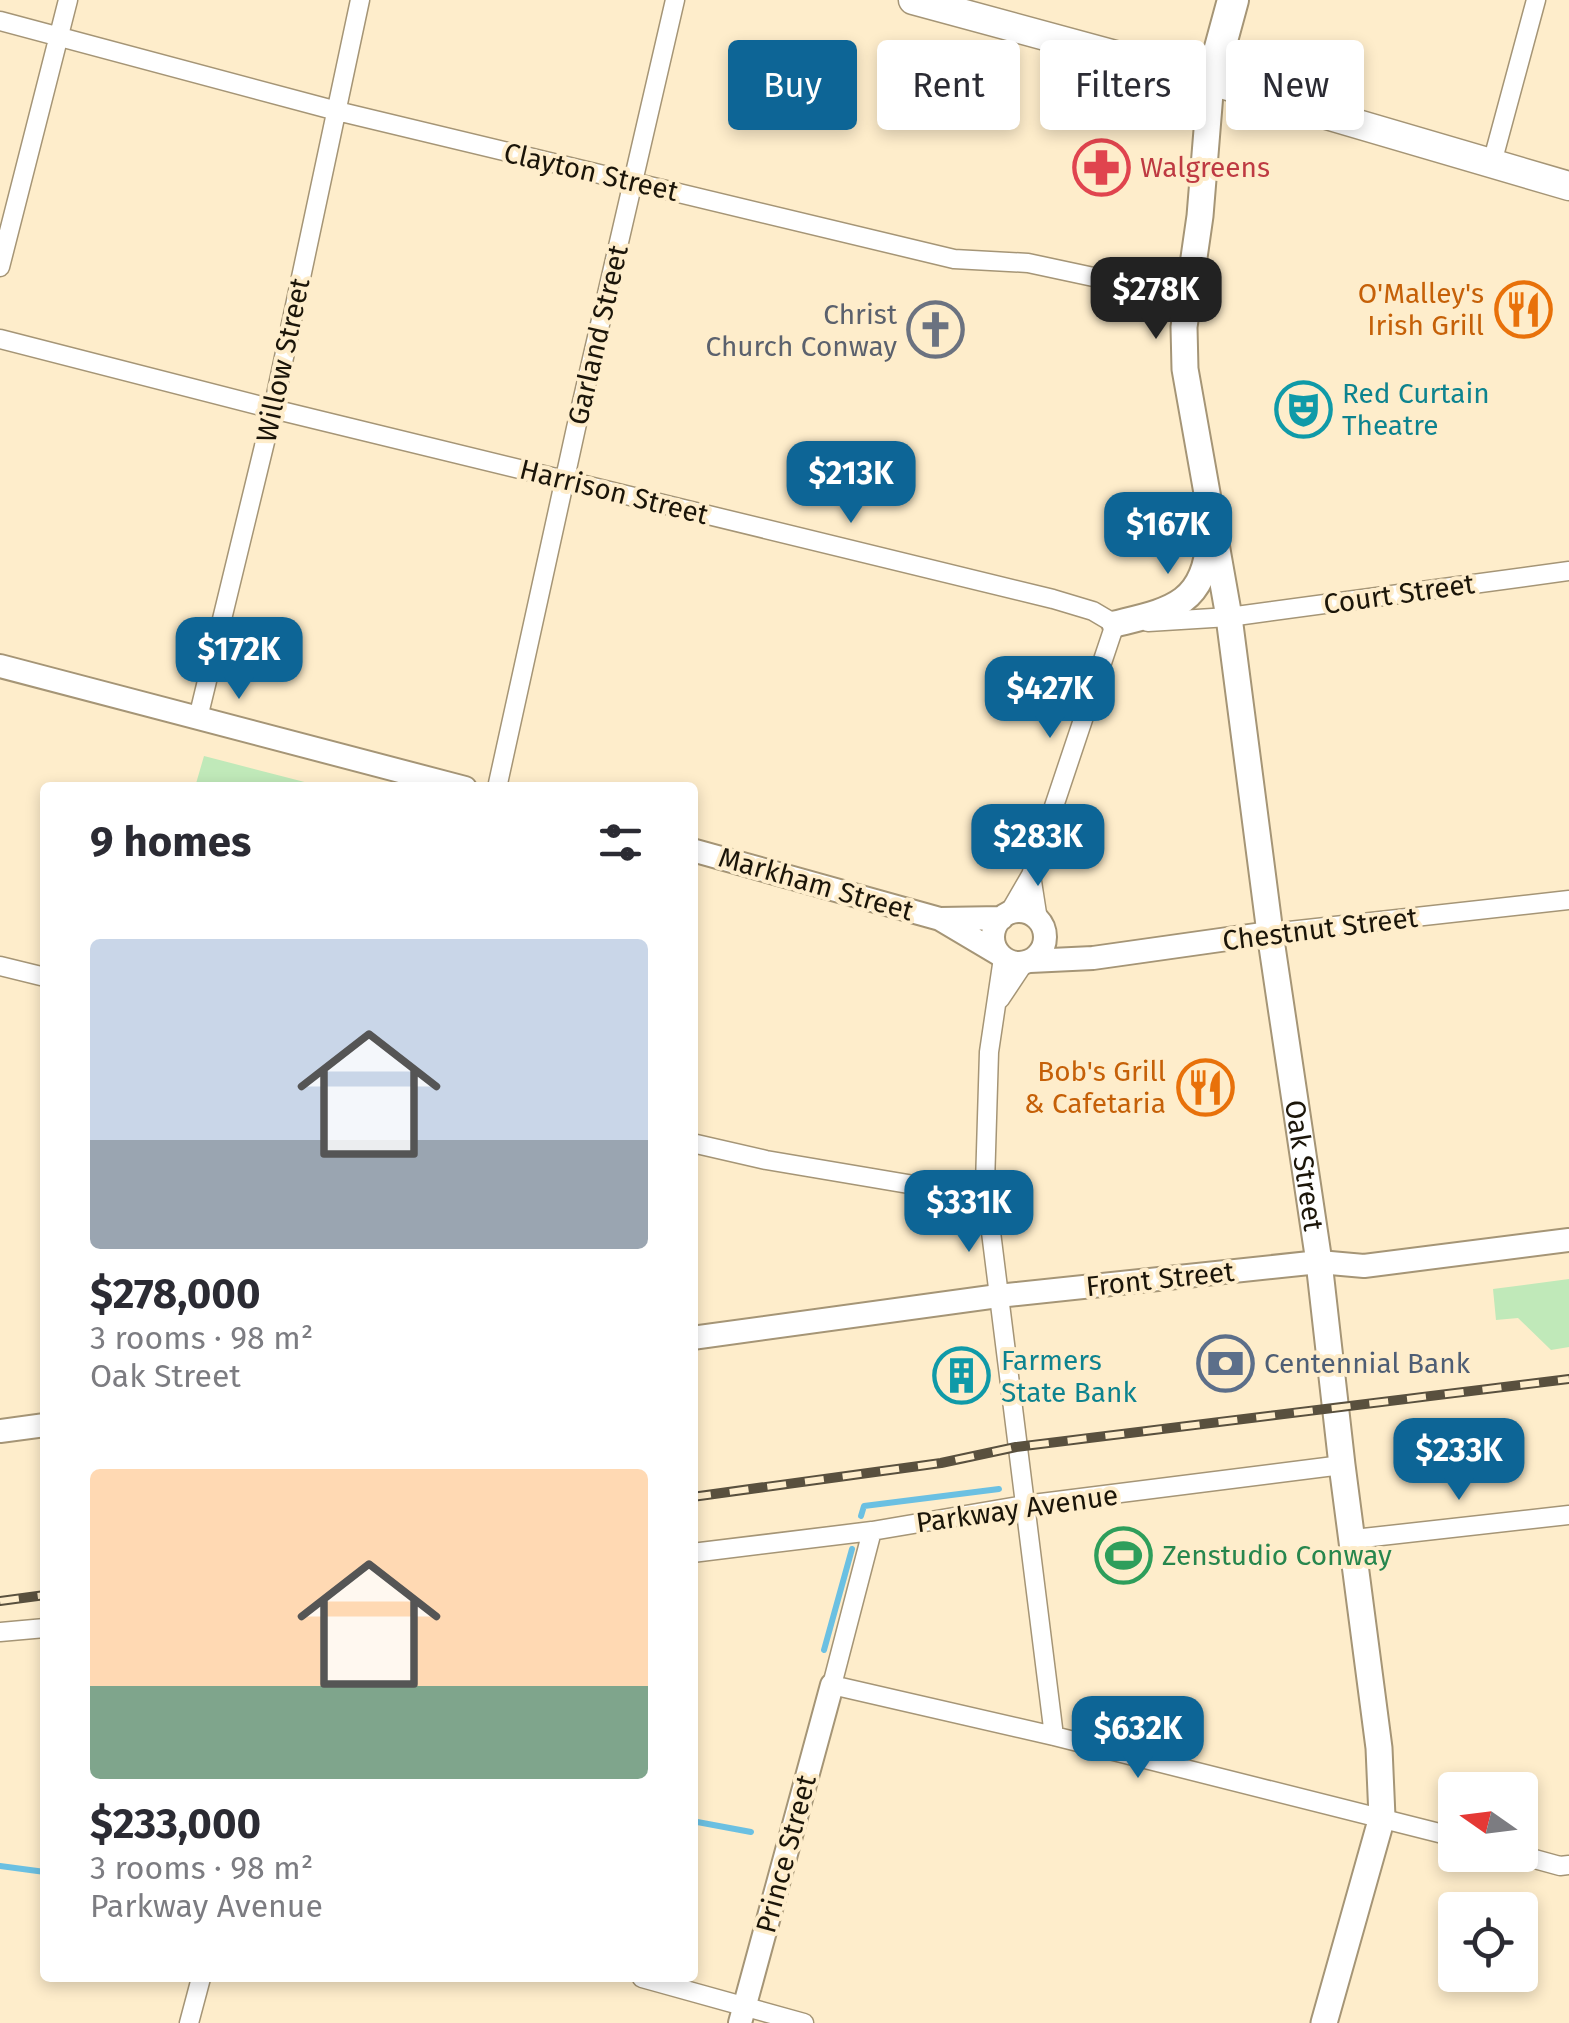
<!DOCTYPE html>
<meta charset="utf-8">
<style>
:root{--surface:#fff;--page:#f2f2f3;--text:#2b2b33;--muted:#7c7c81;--accent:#0d6596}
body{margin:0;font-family:"Fira Sans",sans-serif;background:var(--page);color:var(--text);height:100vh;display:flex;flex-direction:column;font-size:38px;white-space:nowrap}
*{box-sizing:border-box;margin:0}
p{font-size:32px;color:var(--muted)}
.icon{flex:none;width:55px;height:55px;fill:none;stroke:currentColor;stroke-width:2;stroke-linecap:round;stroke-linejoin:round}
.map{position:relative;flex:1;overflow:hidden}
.drawer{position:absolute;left:40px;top:782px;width:658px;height:1200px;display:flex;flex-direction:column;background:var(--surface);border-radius:10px;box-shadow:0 5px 15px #0003}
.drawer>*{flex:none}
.banner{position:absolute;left:728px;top:40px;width:690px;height:90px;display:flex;gap:20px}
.needle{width:65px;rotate:284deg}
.controls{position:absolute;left:1438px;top:1772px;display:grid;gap:20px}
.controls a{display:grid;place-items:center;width:100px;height:100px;border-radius:10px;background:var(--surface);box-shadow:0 5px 15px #0003;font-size:50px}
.price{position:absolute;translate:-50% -85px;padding:0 22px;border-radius:20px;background:var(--accent);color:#fff;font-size:32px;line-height:65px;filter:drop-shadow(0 2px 5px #0008)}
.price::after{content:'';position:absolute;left:50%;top:60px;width:30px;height:22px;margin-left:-15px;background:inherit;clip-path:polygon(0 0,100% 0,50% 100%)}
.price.active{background:#222;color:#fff}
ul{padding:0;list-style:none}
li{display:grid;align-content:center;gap:20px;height:530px;padding:0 50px}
li span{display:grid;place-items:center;height:310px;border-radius:10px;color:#555}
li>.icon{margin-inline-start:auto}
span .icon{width:180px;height:180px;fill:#fffc;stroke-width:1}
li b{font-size:42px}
h2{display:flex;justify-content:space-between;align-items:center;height:120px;padding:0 50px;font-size:42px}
.chip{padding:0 35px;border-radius:10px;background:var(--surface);box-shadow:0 5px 15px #0003;font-size:35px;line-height:90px}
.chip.active{background:var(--accent);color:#fff}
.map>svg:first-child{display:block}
.green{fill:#c0e9b9}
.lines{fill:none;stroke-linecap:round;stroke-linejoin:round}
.stream{stroke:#6bc0e2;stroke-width:6}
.minor-casing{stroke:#a59576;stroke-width:21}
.tertiary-casing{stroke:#a59576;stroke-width:26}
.secondary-casing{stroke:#a59576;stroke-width:29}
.primary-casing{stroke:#a59576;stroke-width:31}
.trunk-casing{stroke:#a59576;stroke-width:34}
.minor{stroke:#fff;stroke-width:18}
.tertiary{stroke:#fff;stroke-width:22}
.secondary{stroke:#fff;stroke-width:25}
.primary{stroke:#fff;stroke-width:28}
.trunk{stroke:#fff;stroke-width:30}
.rail-casing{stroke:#59503e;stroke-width:10}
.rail{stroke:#feedcb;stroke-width:6;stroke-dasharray:19;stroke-linecap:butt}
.labels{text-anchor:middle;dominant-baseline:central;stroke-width:8;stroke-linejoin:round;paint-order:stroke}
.health-label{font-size:28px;fill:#be3a42;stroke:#feedcb;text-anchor:start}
.street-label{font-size:28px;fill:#1b1509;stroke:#feedcb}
.food-label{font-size:28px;fill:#c56008;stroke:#feedcb;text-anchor:end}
.worship-label{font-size:28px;fill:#5b616d;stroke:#feedcb;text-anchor:end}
.culture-label{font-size:28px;fill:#0d838f;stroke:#feedcb;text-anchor:start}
.service-label{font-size:28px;fill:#4e5e75;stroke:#feedcb;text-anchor:start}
.leisure-label{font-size:28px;fill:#27864d;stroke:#feedcb;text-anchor:start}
</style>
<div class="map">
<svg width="1569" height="2023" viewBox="0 0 1569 2023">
<rect width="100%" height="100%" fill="#feedcb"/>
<path class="green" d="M204,756L324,787H195Z
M1569,1279V1347L1551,1350L1518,1318L1496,1320L1493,1289Z"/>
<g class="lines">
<path class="stream" d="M861,1516L864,1506L999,1489
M824,1650L852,1549
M692,1821L751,1832
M0,1866L45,1872"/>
<defs>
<path id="minor" d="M0,21L337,111L954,259L1028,263L1187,297
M1492,163L1536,0
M0,267L68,0
M0,339L273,409L1053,599L1093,611L1115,624L1122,623
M1148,622L1229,617L1569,571
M198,718L273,409L360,0
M497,788L576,428L675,0
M1031,875L1038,920
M1009,913L1031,875L1115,624
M1270,933L1569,900
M1003,958L989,1052L985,1184L1054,1736
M0,966L45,977
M1000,999L1024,963
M692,1143L766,1160L920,1186L985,1184
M872,1531L832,1685L1054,1736L1455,1837
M1354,1539L1569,1515
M692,1553L872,1531L1025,1505L1342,1465
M0,1632L45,1628
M1520,1855L1560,1866L1569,1865
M642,1978L804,2023
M189,2023L201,1978"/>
<path id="tertiary" d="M0,666L465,788
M692,850L940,919L999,954
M993 937a26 26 0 1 1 52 0a26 26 0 1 1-52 0Z
M940,919L1002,918
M1030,961L1093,958L1270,933
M692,1338L998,1296L1319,1262L1364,1266L1569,1240
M0,1431L45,1425
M740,2023L832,1685"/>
<g id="secondary">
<path id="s1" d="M1211,81L1200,216L1184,327L1185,369L1229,617L1270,933L1319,1262L1342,1465L1379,1748L1382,1817L1324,2023"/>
<path d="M1115,624C1167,611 1205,606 1209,541"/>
</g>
<path id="primary" d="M913,0L1211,81L1569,186"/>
<path id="trunk" d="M1211,81L1233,0"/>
</defs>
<use href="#minor" class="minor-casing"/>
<use href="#tertiary" class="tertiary-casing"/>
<use href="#secondary" class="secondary-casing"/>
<use href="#primary" class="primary-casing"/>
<use href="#trunk" class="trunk-casing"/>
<use href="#minor" class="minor"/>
<use href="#tertiary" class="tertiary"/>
<use href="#secondary" class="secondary"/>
<use href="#primary" class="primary"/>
<use href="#trunk" class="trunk"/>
<defs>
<path id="rail" d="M692,1497L941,1463L1016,1447L1569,1379
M0,1601L45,1595"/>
</defs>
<use href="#rail" class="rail-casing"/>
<use href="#rail" class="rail"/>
</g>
<defs>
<symbol id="pharmacy-ring" viewBox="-11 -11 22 22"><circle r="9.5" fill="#feedcb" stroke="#e0444e" stroke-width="1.5"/><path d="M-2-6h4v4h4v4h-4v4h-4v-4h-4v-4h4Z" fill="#e0444e"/></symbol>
<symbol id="restaurant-ring" viewBox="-11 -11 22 22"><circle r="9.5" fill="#feedcb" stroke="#e8710a" stroke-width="1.5"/><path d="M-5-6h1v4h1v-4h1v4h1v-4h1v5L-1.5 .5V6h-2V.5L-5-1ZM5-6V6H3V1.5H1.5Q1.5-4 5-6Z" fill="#e8710a"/></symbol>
<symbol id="church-ring" viewBox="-11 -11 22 22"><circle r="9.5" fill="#feedcb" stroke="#6b7280" stroke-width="1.5"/><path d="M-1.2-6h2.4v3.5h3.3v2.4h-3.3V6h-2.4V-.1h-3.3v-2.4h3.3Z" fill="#6b7280"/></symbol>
<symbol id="theatre-ring" viewBox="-11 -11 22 22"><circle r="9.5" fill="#feedcb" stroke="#0f9aa8" stroke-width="1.5"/><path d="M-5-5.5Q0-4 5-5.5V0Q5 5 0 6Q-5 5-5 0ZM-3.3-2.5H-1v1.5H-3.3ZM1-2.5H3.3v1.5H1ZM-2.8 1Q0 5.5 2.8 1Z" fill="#0f9aa8"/></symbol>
<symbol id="bank-ring" viewBox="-11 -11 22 22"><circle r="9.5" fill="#feedcb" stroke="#5c6f8a" stroke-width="1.5"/><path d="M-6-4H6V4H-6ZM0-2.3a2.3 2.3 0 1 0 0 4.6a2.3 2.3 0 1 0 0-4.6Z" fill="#5c6f8a"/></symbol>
<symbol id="building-ring" viewBox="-11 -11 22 22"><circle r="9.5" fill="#feedcb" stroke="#0f9aa8" stroke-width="1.5"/><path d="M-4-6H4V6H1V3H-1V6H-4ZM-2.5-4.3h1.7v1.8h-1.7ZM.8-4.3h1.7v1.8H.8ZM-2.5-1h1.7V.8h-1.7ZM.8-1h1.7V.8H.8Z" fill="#0f9aa8"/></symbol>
<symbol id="stadium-ring" viewBox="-11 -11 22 22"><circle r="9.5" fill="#feedcb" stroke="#2e9e5b" stroke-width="1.5"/><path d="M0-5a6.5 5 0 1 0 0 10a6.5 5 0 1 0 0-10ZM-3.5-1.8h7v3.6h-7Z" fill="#2e9e5b"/></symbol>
</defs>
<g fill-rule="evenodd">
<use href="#pharmacy-ring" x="1070" y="136" width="63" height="63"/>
<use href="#restaurant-ring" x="1492" y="278" width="63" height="63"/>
<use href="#church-ring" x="904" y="298" width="63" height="63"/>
<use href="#theatre-ring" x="1272" y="378" width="63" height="63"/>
<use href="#restaurant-ring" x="1174" y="1056" width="63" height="63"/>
<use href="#bank-ring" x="1194" y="1332" width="63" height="63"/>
<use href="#building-ring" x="930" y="1344" width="63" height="63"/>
<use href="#stadium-ring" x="1092" y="1524" width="63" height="63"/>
</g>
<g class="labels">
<g class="health-label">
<text x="1140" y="167">Walgreens</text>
</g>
<g class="street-label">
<text transform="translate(591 172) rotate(13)">Clayton Street</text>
<text transform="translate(598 335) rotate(-77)">Garland Street</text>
<text transform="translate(283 360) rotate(-78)">Willow Street</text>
<text transform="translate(614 492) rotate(14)">Harrison Street</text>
<text transform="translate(1399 594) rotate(-8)">Court Street</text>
<text transform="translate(816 884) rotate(16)">Markham Street</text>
<text transform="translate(1320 929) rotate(-7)">Chestnut Street</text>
<text stroke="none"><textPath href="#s1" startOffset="1095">Oak Street</textPath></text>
<text transform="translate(1160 1279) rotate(-6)">Front Street</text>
<text transform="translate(1017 1509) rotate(-8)">Parkway Avenue</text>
<text transform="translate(786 1854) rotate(-75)">Prince Street</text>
</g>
<g class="food-label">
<text x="1484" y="293">O'Malley's<tspan x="1484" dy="32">Irish Grill</tspan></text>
<text x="1166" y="1071">Bob's Grill<tspan x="1166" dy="32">&amp; Cafetaria</tspan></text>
</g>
<g class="worship-label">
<text x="897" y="314">Christ<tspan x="897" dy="32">Church Conway</tspan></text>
</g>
<g class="culture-label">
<text x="1342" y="393">Red Curtain<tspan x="1342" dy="32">Theatre</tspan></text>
<text x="1001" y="1360">Farmers<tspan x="1001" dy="32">State Bank</tspan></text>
</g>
<g class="service-label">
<text x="1264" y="1363">Centennial Bank</text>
</g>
<g class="leisure-label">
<text x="1162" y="1555">Zenstudio Conway</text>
</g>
</g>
</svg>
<div class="controls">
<a><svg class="needle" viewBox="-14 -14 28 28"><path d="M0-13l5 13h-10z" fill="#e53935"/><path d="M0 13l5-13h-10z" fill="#7c7c81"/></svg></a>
<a><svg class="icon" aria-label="locate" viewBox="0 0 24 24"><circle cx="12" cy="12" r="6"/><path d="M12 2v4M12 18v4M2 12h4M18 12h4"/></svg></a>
</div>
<b class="price active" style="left:1156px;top:342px">$278K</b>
<b class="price" style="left:851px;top:526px">$213K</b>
<b class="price" style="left:1168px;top:577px">$167K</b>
<b class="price" style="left:239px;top:702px">$172K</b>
<b class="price" style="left:1050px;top:741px">$427K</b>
<b class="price" style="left:1038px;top:889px">$283K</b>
<b class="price" style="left:969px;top:1255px">$331K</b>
<b class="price" style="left:1459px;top:1503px">$233K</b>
<b class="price" style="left:1138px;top:1781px">$632K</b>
<div class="banner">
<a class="chip active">Buy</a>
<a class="chip">Rent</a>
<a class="chip">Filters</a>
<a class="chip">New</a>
</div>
<section class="drawer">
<h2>9 homes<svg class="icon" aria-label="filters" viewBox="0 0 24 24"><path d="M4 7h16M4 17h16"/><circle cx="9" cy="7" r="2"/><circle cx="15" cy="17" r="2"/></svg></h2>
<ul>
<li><span style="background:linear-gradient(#c9d6e8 65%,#9aa5b1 0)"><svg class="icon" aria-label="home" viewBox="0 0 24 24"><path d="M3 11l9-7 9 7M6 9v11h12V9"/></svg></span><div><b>$278,000</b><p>3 rooms · 98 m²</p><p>Oak Street</p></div></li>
<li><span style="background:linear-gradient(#ffd9b3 70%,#7fa58c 0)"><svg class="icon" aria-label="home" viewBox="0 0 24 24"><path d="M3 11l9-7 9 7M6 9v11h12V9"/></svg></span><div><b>$233,000</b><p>3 rooms · 98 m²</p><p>Parkway Avenue</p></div></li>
</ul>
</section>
</div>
